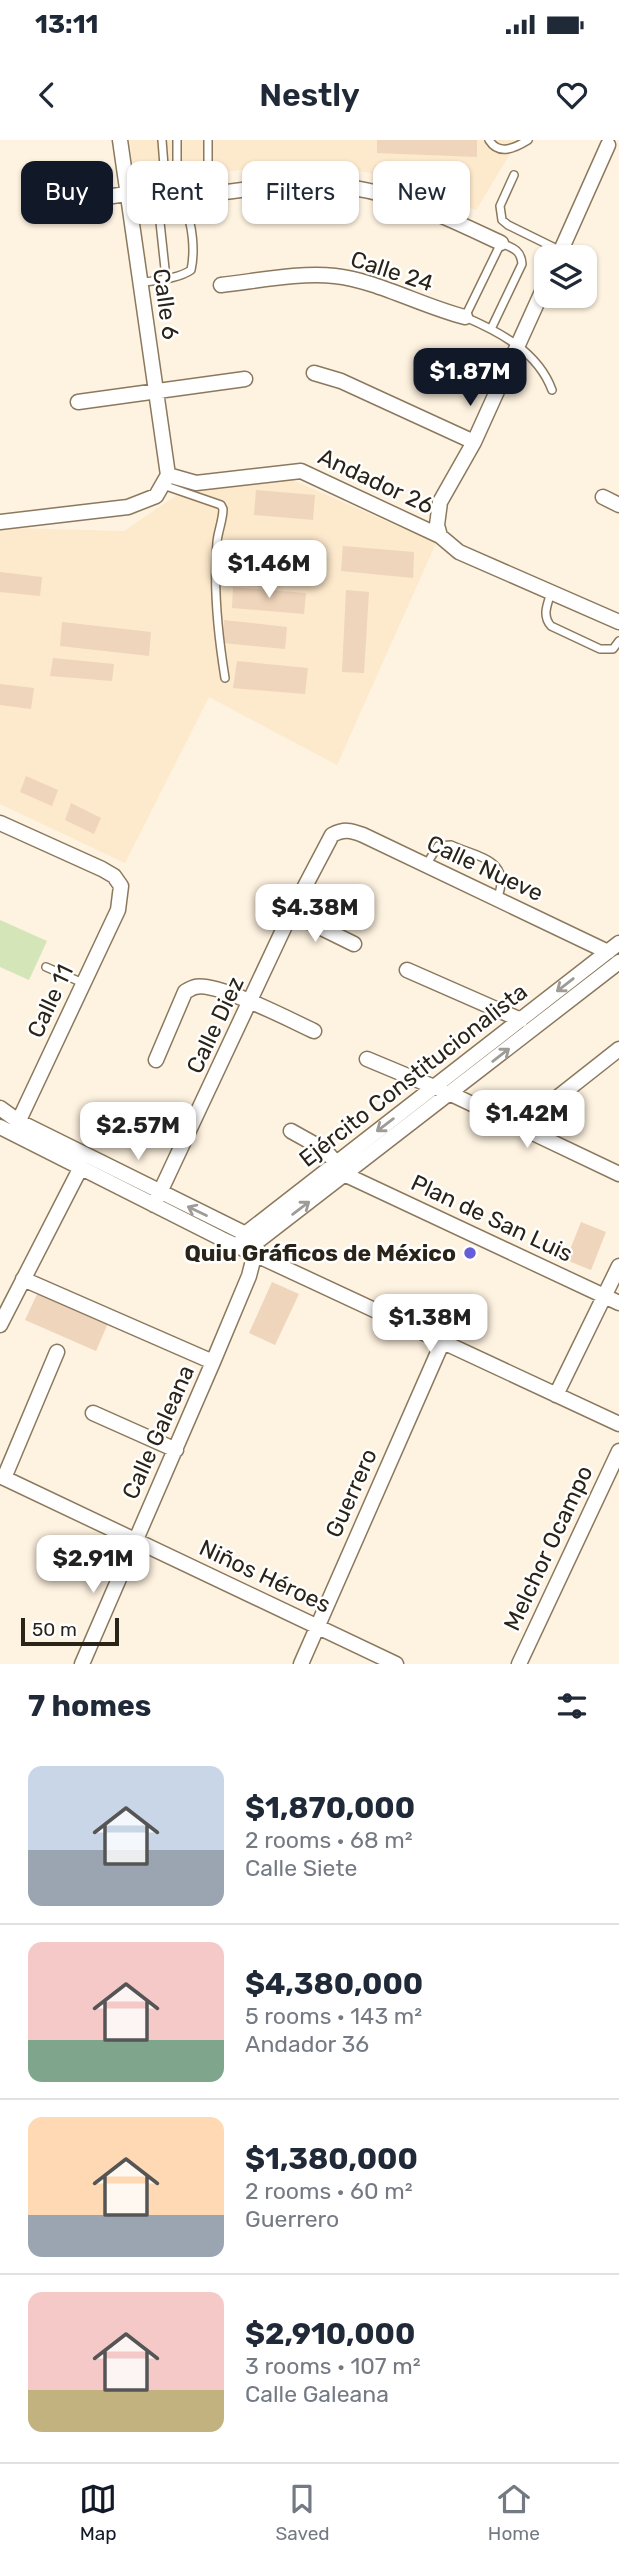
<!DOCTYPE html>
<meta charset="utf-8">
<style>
:root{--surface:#fff;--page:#f2f2f3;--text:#1f2937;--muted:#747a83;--line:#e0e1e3;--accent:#111827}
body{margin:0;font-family:Rubik,sans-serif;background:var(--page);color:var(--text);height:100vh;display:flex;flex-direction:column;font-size:26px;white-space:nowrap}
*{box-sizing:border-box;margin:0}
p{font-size:23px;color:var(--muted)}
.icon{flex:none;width:38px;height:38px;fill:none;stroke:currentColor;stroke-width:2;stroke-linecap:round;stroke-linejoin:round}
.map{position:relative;height:1524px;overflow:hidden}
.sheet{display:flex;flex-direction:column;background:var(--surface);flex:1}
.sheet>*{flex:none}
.top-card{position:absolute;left:21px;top:21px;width:578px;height:63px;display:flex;gap:14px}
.controls{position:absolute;left:534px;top:105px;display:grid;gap:14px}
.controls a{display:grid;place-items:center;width:63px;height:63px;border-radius:14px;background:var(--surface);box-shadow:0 2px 5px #0004;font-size:35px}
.scale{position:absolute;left:21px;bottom:18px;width:98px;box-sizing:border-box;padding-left:7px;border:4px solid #2a2318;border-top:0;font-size:19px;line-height:24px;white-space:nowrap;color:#2a2318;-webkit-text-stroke:5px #fff;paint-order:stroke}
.price{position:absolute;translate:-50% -60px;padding:0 16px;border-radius:14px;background:#fff;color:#222;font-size:23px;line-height:46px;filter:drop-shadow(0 2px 4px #0008)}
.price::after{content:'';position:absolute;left:50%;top:42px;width:21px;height:16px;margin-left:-10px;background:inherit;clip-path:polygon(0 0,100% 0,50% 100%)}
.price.selected{background:var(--accent);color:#fff}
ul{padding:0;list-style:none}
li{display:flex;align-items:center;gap:21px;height:175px;padding:0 28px}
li+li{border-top:2px solid var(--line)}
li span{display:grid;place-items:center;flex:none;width:196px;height:140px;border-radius:14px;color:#555}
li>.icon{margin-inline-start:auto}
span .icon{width:84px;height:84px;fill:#fffc;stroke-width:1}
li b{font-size:30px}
h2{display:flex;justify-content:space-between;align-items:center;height:84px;padding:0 28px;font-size:30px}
.tag{padding:0 24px;border-radius:14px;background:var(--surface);box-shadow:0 2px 5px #0004;font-size:24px;line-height:63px}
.tag.selected{background:var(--accent);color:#fff}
.status{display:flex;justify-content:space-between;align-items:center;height:49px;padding:0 35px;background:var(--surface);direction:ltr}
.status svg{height:19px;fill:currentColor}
header{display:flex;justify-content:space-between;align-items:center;height:91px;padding:0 28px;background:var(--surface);font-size:32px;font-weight:600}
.tabs{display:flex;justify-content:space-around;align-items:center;height:98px;border-top:2px solid var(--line);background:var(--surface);font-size:19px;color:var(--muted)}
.tabs a{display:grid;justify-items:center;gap:4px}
.tabs .selected{color:var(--accent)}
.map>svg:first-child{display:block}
.built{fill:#fde9cc}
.green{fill:#d4e5b8}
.building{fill:#efd5bb}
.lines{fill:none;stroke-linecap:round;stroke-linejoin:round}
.lane-casing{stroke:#8b795e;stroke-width:10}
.street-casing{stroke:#8b795e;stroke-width:17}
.lane{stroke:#fff;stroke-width:7}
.street{stroke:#fff;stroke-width:14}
.oneway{stroke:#9f9c97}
.poi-dot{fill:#675ed7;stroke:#fff;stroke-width:2.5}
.labels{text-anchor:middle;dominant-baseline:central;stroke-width:5;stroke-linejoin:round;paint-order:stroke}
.street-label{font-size:23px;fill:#2a2318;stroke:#fff}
.poi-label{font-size:23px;font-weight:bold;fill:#2a2318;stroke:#fff;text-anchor:end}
</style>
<div class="status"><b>13:11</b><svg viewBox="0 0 49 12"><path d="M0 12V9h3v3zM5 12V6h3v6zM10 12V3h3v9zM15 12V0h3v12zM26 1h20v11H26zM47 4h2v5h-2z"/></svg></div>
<header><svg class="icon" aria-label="back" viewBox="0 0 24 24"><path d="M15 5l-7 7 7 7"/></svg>Nestly<svg class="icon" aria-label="heart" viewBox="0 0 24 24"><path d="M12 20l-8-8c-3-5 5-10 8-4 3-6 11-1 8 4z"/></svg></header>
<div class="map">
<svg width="619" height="1524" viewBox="0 0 619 1524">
<rect width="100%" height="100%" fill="#fef2e0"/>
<path class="built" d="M130,0H536L519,11L510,14L476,70L408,44L366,32L310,25L273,26L134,43Z
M290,339L436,403L337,625L209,557L125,723L0,664V390L10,388L124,391L180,353Z"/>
<path class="green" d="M0,780L47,801L29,840L0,827Z"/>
<path class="building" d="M377,0H477V17L377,13Z
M256,350L315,355L313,380L254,375Z
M343,406L414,412L413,438L341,431Z
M0,432L42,437L40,456L0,452Z
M233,447L306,453L304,474L232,468Z
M346,450L369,452L364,533L342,532Z
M224,480L287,487L285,509L223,503Z
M62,482L151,492L149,516L60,506Z
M53,518L114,524L112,541L50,536Z
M237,521L308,528L305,554L233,548Z
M0,544L34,548L31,569L0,565Z
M26,636L58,650L52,666L20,652Z
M71,663L101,678L94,694L65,680Z
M581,1082L606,1092L591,1130L566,1120Z
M272,1142L299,1154L275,1205L249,1193Z
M39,1150L109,1181L96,1211L25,1180Z"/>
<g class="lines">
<defs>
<path id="lane" d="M162,0L164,26L171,31L177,26V0
M489,0C499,16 515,8 528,0
M208,22V0
M514,35L500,66L502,80L508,85L561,111
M140,143C156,140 178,139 191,130C195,112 193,83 184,67L178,64L162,67L159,73L166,138
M491,189L522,124C521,110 513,108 501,103L465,177C500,192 538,212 552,250
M163,345L221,365L223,369C223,380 218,391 217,402C213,446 218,495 225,538
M551,453C547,465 542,476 551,486L600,509H613L619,501
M426,725L438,706L451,705C480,718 513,720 497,759
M46,827L83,843"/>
<path id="street" d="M120,0L168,335
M217,53C253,49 292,42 329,45C391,49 445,77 501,103
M60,64L126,54
M558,117L608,5
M221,145C257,141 300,132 335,136C375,140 424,167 465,177
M314,233L341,241L474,302
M78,262L245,239
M168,335L196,343L301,331L440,396L459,412L619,482
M603,357L619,365
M0,382L128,367L156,356L168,335
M440,396L437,385L440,362L474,302L546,143
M0,683L102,729L114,736L121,746L118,770L13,993
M291,773L354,804
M407,830L521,880
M367,919L451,954L619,1034
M156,920L185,852C186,851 194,847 195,847C216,841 292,881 314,891
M0,968L18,981L254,1098
M0,987L222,1099L619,1284
M520,987L619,909
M291,991L325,1010L346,1035L619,1163
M154,1065L291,773L332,695C344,689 350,690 363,695L608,812
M239,1107L245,1094L619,803
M23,1139L213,1222
M0,1185L80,1029
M556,1255L619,1126
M93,1273L176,1310
M0,1336L396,1524
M4,1338L57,1212
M82,1524L213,1222L249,1136L258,1101L619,822
M301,1524L443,1201
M519,1524L619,1311"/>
</defs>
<use href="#lane" class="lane-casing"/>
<use href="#street" class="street-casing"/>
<use href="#lane" class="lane"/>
<use href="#street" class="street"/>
</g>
<defs><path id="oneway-shaft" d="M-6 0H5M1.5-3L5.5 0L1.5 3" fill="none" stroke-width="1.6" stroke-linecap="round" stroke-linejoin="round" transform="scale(1.75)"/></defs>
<g class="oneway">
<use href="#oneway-shaft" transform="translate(565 845) rotate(142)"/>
<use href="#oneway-shaft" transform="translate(501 915) rotate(-38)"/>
<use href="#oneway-shaft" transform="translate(385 985) rotate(143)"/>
<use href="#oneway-shaft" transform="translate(301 1068) rotate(-37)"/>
<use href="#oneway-shaft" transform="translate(197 1071) rotate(-154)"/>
</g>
<circle class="poi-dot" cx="470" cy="1113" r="7"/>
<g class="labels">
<g class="street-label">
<text transform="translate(392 131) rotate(18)">Calle 24</text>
<text transform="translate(166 164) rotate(82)">Calle 6</text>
<text transform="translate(376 341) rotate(25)">Andador 26</text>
<text transform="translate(485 728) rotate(25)">Calle Nueve</text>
<text transform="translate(50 861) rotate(-65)">Calle 11</text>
<text transform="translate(215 885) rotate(-65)">Calle Diez</text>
<text transform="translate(413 935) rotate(-38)">Ejército Constitucionalista</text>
<text transform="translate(492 1078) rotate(25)">Plan de San Luis</text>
<text transform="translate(158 1292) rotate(-66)">Calle Galeana</text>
<text transform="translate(351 1353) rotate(-66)">Guerrero</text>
<text transform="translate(548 1408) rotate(-65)">Melchor Ocampo</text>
<text transform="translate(265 1436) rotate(25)">Niños Héroes</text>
</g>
<g class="poi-label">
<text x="456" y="1113">Quiu Gráficos de México</text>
</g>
</g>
</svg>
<div class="controls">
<a><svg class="icon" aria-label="layers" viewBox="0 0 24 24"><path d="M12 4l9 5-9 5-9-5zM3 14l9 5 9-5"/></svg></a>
</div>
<div class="scale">50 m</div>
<b class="price selected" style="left:470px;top:268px">$1.87M</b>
<b class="price" style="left:269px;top:460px">$1.46M</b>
<b class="price" style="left:315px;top:804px">$4.38M</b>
<b class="price" style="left:527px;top:1010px">$1.42M</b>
<b class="price" style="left:138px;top:1022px">$2.57M</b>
<b class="price" style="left:430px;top:1214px">$1.38M</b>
<b class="price" style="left:93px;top:1455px">$2.91M</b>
<div class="top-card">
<a class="tag selected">Buy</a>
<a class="tag">Rent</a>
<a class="tag">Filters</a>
<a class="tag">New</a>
</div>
</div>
<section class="sheet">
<h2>7 homes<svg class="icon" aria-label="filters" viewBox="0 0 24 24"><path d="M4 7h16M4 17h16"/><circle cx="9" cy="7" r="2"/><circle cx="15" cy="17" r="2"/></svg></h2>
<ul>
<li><span style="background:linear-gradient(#c9d6e8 60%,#9aa5b1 0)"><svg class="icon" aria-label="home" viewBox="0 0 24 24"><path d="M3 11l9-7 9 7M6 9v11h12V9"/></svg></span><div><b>$1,870,000</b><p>2 rooms · 68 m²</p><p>Calle Siete</p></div></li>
<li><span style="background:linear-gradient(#f6c9c9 70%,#7fa58c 0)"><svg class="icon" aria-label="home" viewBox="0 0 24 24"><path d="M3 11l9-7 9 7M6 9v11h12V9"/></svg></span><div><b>$4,380,000</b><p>5 rooms · 143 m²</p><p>Andador 36</p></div></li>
<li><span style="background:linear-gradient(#ffd9b3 70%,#9aa5b1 0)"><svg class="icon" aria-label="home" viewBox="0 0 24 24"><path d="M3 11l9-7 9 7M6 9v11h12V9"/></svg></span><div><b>$1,380,000</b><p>2 rooms · 60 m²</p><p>Guerrero</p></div></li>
<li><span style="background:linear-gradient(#f6c9c9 70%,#c2b280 0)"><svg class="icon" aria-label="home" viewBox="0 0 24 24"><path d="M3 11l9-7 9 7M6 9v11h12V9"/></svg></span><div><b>$2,910,000</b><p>3 rooms · 107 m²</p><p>Calle Galeana</p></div></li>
</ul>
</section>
<nav class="tabs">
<a class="selected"><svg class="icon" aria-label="map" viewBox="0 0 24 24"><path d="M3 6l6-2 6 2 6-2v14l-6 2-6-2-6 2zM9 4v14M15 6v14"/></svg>Map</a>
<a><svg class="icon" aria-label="saved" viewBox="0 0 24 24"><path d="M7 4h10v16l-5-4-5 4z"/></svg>Saved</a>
<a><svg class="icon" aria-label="home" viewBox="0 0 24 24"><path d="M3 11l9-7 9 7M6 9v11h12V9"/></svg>Home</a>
</nav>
